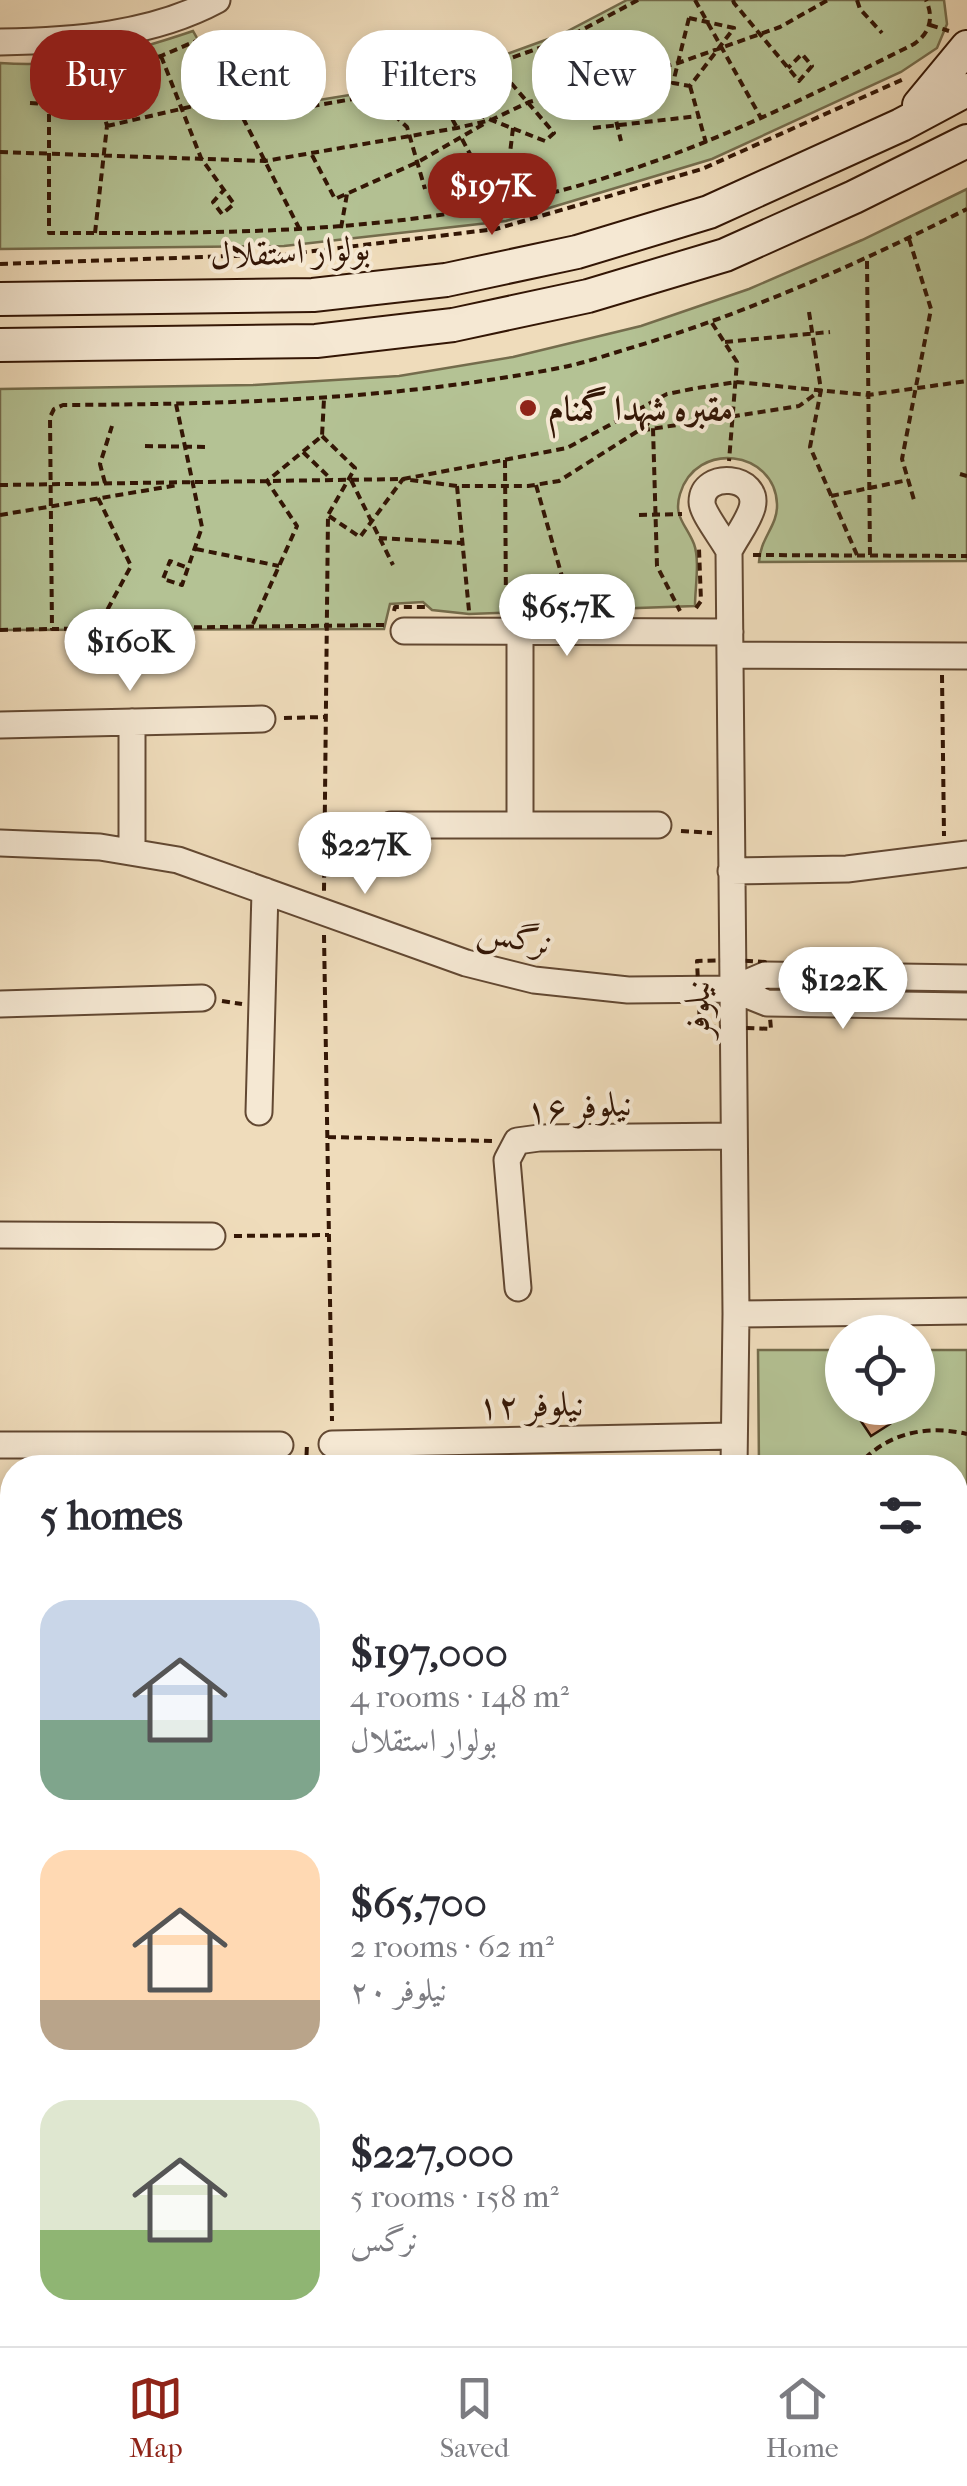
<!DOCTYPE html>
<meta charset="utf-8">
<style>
:root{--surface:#fff;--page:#f2f2f3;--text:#2b2b33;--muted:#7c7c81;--line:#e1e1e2;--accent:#8f2418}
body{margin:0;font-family:"IM FELL French Canon",Amiri,serif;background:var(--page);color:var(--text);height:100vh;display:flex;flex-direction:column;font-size:38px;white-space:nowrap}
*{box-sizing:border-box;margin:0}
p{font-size:32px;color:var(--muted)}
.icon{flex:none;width:55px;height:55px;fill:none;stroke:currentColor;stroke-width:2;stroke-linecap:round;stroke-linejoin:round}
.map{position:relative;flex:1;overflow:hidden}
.sheet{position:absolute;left:0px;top:1455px;width:968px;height:892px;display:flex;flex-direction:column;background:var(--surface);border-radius:40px 40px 0 0;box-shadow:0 5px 15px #0003}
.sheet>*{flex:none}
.guide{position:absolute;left:30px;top:30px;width:908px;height:90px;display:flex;gap:20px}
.buttons{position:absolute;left:825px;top:1315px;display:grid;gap:20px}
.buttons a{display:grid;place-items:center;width:110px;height:110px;border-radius:50%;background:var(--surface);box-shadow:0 5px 15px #0003;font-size:50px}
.price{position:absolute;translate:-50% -85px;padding:0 22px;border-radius:35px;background:#fff;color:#222;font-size:32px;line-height:65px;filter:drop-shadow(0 2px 5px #0008)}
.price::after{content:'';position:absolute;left:50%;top:60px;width:30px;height:22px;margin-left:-15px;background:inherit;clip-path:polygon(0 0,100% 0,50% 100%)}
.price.active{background:var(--accent);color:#fff}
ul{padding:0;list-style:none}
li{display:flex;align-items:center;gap:30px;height:250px;padding:0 40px}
li span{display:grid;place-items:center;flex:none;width:280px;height:200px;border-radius:30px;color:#555}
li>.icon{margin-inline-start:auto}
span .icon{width:120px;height:120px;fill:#fffc;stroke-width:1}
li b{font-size:42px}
h2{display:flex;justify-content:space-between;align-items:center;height:120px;padding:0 40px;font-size:42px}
.pill{padding:0 35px;border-radius:40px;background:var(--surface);box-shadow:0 5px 15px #0003;font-size:35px;line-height:90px}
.pill.active{background:var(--accent);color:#fff}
.dock{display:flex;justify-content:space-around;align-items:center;height:140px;border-top:2px solid var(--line);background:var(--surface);font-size:28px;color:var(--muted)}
.dock a{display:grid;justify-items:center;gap:5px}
.dock .active{color:var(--accent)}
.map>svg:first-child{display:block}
.green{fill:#b4c294;stroke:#746c4c;stroke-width:2.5}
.building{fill:#d69f78;stroke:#331605;stroke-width:2.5}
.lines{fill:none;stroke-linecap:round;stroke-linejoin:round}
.street-casing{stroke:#624832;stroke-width:29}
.secondary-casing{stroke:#331605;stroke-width:36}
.path{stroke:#331605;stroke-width:4;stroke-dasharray:8 5;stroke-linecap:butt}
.street{stroke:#f5e8d3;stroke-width:25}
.secondary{stroke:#f5e8d3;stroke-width:32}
.poi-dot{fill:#8f2418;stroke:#f5e8d3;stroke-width:4}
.labels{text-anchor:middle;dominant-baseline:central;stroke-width:8;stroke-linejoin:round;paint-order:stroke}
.street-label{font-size:35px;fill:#331605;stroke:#f5e8d3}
.poi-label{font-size:35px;font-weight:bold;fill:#331605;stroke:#f5e8d3;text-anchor:start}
</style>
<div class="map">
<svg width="967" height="2346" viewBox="0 0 967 2346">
<rect width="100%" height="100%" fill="#efdcbb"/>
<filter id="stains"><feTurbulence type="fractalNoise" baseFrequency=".002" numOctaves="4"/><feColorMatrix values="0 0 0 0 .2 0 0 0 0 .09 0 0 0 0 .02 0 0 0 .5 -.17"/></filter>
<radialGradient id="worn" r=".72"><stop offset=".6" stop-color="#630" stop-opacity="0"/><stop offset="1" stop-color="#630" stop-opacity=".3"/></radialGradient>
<path class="green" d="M627,0H944L947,24L937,48L901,72L712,159L506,221L284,246L0,249V63C73,68 125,54 193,31L239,113L430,82L562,34Z
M967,189V561L759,562C760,538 778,526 777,504C775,450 696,440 680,494C673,517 686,524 694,544C700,560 695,588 695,606L469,614L432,610L423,602L390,604L384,629L0,630V389L253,385L399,376L513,357L641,326L749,289L862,240Z
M758,1350H842V1408H918V1350H967V1813H955V1468L759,1467Z
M0,1533H12V1745H0Z"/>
<path class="building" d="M874,1408H879L890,1424L871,1436L859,1418Z"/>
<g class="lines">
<defs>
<path id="street" d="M0,42C73,41 152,35 217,0
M729,551C723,539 702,513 702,502C702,470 761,475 752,508C748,522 736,537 729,551L736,1314L734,1468
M404,631L730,632
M730,655L967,656
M132,722V852
M0,725L262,719
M391,825H658
M520,825V632
M0,843L100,847L178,860L466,963L534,980L628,990L732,989L765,975L967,978
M731,871L847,869L967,854
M732,989L767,1003L967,1006
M0,1004L202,998
M259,1112L265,891
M0,1235L212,1236
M518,1288L507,1160L517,1141L539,1138L733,1136
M736,1314L967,1311
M332,1444L732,1436
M0,1445H280
M964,1582H967
M0,1830H12
M955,1845L967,1844
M955,1916H967
M955,2019L967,2018
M0,2060H12
M955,2156L967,2155
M0,2177H12
M955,2184L967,2183
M955,2295L967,2294
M0,2300H12
M139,2335V2346
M525,2335V2346
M742,2335V2346
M943,2335V2346"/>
<path id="secondary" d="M919,105L967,47
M0,299L313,295L446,280L577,252L709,212L901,125L967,90
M0,345L316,341L453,325L588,296L725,255L854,197L967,141"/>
</defs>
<use href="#street" class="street-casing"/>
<use href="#secondary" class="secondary-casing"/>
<path class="path" d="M638,0L565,39L434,85L243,118L203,38L161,56L113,70L49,77V233C211,233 374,235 534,197C670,166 790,106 914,44C930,33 934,18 926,0
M695,0L761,118
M733,0L734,3L799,81L812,66L802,54L788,68
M857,0L860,9L882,33
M689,18L734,28L690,86L673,83Z
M930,25L949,31
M565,39L603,66L621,141
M161,56L201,158L234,204L222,214L213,202L224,190
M511,83L554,133L545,141L471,112Z
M434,85L456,126
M690,86L706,143
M375,97L407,127L425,189
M30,103L49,104
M243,118L300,230
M107,126L198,105
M513,128L508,170L536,196
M593,128L698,116
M462,139L497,205
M0,152L265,161L457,128L491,120L529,102L678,63L780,27L828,0
M312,155L335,199L418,162L487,122
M341,228L347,194
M95,233L107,126L98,92
M909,239L931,309L902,459L914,500
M867,261L870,556
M0,264L289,254L496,229L702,169L906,78
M809,312L821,390L810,447L857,555
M712,323L737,362L729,461
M725,342L830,332
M176,404L202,527L182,585L163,579L170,561L188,568
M632,413L653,428L657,566L680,611
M322,436L355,468L328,515L324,891
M145,446L206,447
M303,452L332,480
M505,460L506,610
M960,474L967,476
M351,480L393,565
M105,483L100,464L112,426
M0,485L403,479L567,448L667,394L697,388L736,382L868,395L967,381
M536,485L571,608
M457,486L469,611
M831,496L908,480
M98,498L131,566L98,627
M0,515L178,485
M639,515L682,514
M329,516L360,537L403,479L457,486H528L559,481L638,431L799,406L821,390
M379,538L462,543
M196,549L279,566
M753,555L967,556
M696,608L701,601L699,549
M394,611L395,607H426
M253,624L297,526L267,481L322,436L324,399
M384,625L52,629L50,417L54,409L63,405C232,404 398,400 564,367C588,362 613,353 637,346C752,311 860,263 967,209
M0,630L52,629
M942,675L944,836
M284,718L325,717
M324,824H369
M681,831L712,833
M324,935L332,1421
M732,960L765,962L771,1029L700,1026L697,961Z
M222,1001L242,1004
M328,1137L493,1141
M234,1236L329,1235
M306,1468L307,1444
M856,1468C884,1434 925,1424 967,1434
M955,1515L967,1507
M955,1548L967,1557
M0,1604H12
M955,1634H967
M0,1680L12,1681
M955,1761L967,1753
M340,2335V2346"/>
<use href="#street" class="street"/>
<use href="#secondary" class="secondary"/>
</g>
<circle class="poi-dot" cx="528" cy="408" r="10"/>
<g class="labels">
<g class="street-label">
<text transform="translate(290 252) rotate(-3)">بولوار استقلال</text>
<text transform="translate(515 937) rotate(13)">نرگس</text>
<text transform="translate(697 1009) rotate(-90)">نیلوفر</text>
<text transform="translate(579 1107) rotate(-4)">نیلوفر ۱۶</text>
<text transform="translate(531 1405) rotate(-1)">نیلوفر ۱۲</text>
</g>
<g class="poi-label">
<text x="548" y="408">مقبره شهدا گمنام</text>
</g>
</g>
<rect width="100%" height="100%" filter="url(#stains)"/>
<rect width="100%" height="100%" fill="url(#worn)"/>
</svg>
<div class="buttons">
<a><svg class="icon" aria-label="locate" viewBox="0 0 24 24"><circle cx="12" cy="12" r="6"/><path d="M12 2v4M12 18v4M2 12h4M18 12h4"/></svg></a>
</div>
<b class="price active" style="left:492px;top:238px">$197K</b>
<b class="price" style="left:567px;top:659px">$65.7K</b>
<b class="price" style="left:130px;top:694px">$160K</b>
<b class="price" style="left:365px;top:897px">$227K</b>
<b class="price" style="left:843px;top:1032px">$122K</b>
<div class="guide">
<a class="pill active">Buy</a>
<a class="pill">Rent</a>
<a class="pill">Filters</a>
<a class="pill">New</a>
</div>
<section class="sheet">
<h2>5 homes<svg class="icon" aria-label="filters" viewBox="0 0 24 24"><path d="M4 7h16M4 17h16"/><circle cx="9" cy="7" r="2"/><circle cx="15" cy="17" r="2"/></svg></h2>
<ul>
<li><span style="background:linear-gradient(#c9d6e8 60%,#7fa58c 0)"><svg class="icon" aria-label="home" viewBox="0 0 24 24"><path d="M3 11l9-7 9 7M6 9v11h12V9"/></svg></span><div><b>$197,000</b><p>4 rooms · 148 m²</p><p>بولوار استقلال</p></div></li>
<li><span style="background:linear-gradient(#ffd9b3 75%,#b9a48a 0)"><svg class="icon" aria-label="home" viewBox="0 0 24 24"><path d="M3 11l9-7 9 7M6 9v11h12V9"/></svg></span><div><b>$65,700</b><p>2 rooms · 62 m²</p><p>نیلوفر ۲۰</p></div></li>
<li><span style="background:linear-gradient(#dfe7d0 65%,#8fb573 0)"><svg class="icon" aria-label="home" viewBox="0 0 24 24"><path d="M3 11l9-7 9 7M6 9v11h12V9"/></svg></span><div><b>$227,000</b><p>5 rooms · 158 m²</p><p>نرگس</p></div></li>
</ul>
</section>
</div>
<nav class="dock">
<a class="active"><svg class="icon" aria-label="map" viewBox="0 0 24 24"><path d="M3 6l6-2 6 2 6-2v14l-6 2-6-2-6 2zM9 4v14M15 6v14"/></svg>Map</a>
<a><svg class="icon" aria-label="saved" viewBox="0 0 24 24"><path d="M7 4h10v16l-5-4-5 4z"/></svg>Saved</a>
<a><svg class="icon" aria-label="home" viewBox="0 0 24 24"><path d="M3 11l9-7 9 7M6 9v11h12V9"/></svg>Home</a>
</nav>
